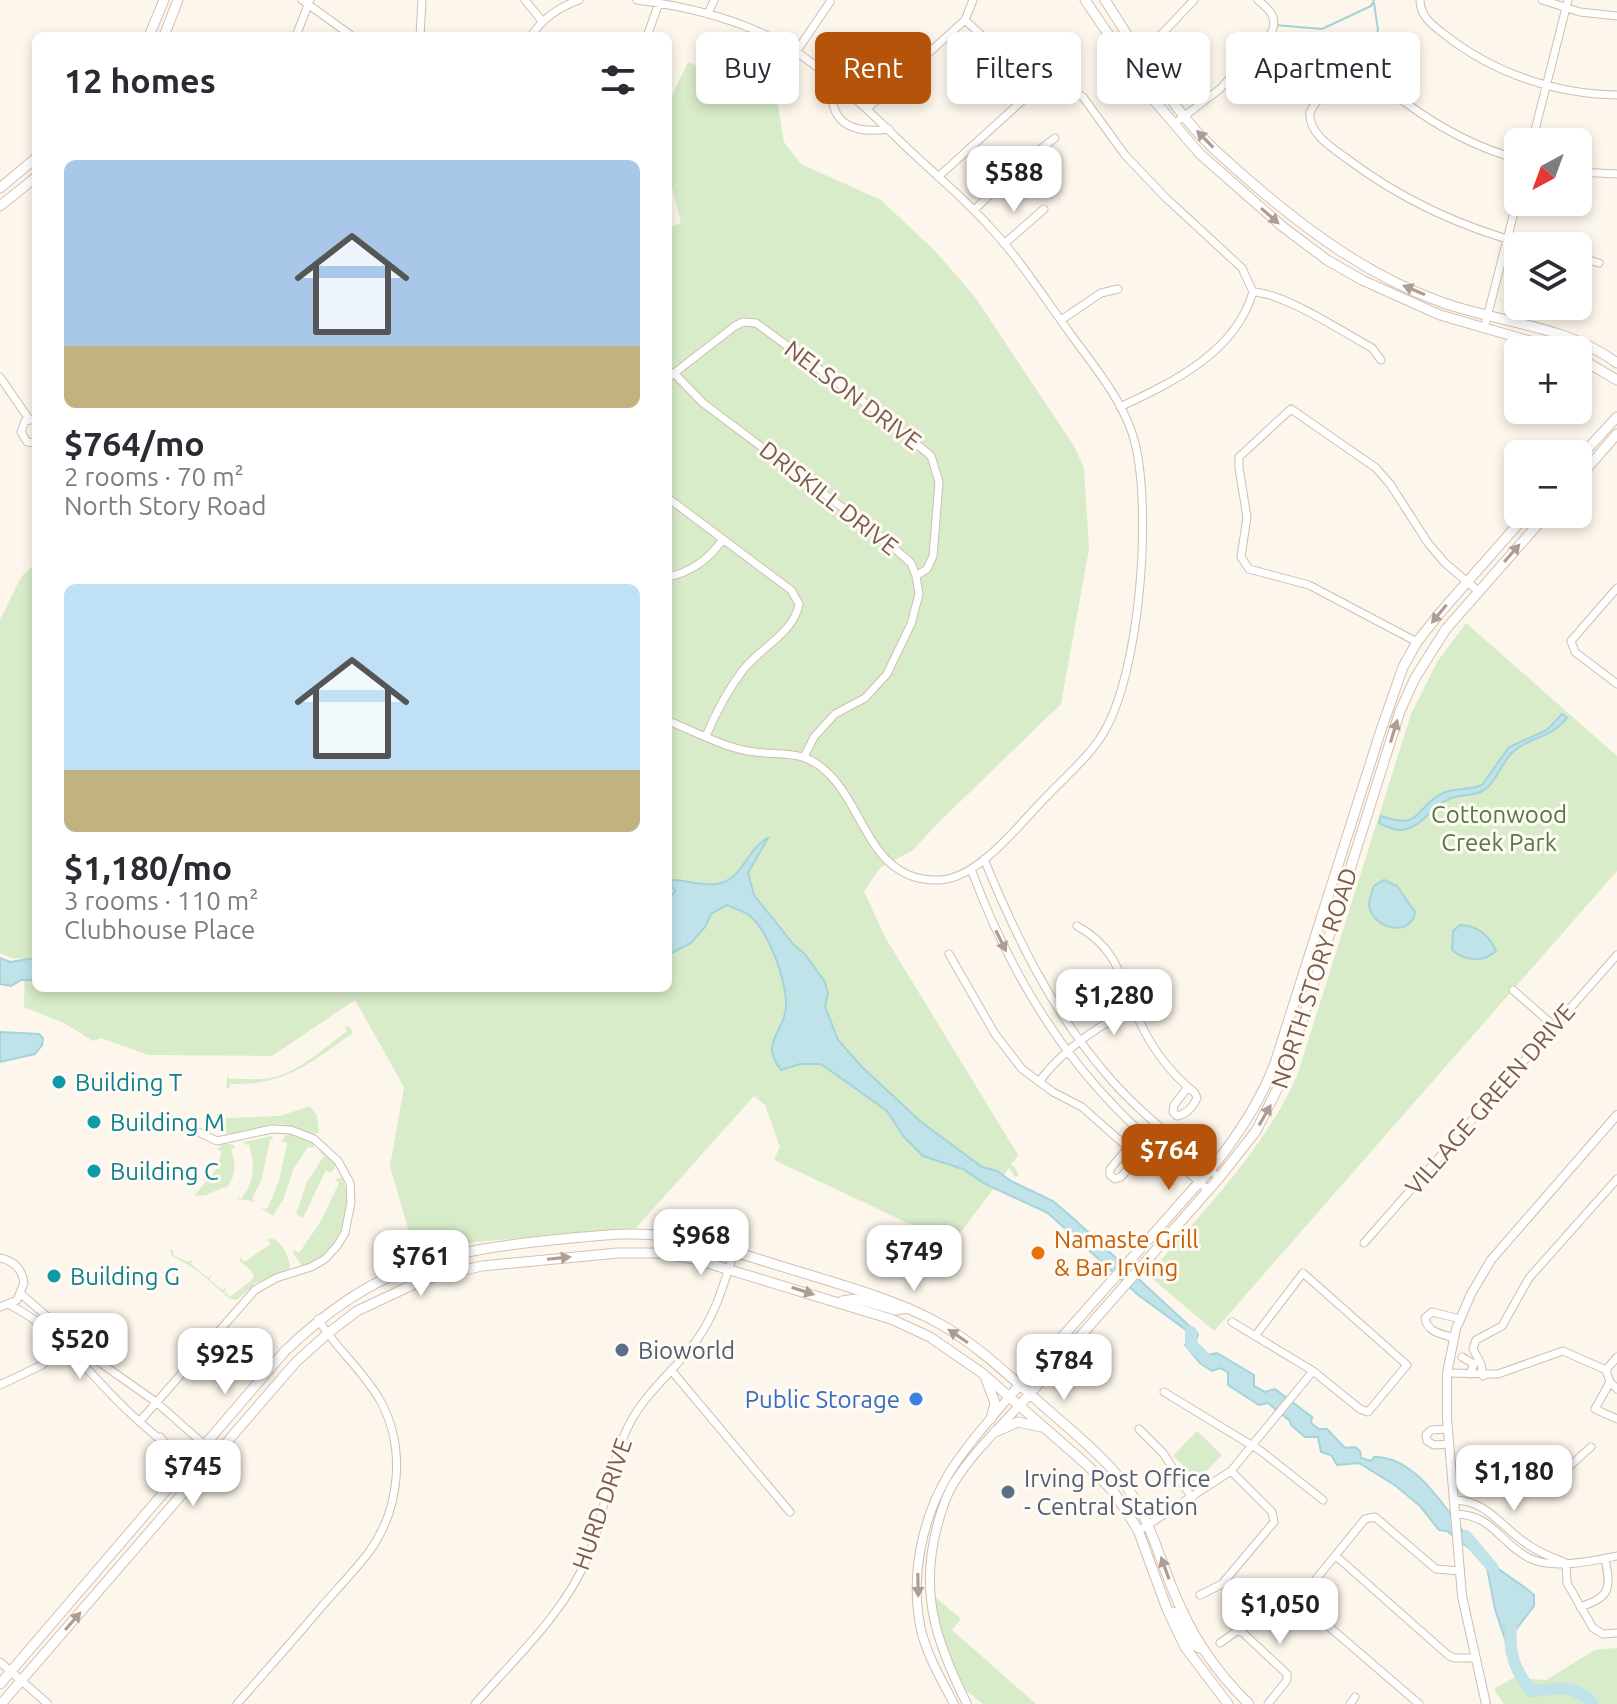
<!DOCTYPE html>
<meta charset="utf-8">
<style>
:root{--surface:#fff;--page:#f2f2f3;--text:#2b2b33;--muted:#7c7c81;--accent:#b45309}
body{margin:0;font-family:Ubuntu,sans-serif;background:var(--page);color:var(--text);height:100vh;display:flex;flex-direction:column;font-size:30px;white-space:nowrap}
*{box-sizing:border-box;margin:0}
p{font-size:26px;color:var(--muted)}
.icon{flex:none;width:44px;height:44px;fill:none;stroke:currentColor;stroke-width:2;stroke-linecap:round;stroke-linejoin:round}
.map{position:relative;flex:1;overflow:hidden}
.side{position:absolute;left:32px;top:32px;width:640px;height:960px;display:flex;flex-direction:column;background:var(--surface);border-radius:12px;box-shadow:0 4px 12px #0003}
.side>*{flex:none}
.hud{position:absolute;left:696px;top:32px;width:760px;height:72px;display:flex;gap:16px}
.needle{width:52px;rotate:221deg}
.buttons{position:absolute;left:1504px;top:128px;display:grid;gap:16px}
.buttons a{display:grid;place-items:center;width:88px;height:88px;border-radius:12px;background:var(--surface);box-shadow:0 4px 12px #0003;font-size:40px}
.price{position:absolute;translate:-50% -68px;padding:0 18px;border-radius:16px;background:#fff;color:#222;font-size:26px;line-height:52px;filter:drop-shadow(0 2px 4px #0008)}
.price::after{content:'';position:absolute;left:50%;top:48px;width:24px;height:18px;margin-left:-12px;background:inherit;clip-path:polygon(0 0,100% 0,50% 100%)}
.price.active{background:var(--accent);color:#fff}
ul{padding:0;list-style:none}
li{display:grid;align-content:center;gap:16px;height:424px;padding:0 32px}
li span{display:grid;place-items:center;height:248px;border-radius:12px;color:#555}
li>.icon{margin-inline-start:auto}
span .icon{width:144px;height:144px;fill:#fffc;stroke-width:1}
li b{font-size:34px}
h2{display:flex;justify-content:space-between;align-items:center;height:96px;padding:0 32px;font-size:34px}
.tag{padding:0 28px;border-radius:12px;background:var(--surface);box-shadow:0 4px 12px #0003;font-size:28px;line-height:72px}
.tag.active{background:var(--accent);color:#fff}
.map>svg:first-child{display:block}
.green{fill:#d8ecc9}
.water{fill:#bfe3e8;stroke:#a5d3da;stroke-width:2}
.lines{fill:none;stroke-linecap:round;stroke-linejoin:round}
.stream{stroke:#a5d3da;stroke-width:2}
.river{stroke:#bfe3e8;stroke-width:12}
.minor-casing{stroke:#d1beb0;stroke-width:9}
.tertiary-casing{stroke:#d1beb0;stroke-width:10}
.secondary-casing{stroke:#d6c0b0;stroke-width:11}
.minor{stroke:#fff;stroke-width:7}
.tertiary{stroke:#fff;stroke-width:8}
.secondary{stroke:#fff;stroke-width:9}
.oneway{fill:#af9d94}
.culture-dot{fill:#0f9aa8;stroke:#fffaf3;stroke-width:3}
.food-dot{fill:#e8710a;stroke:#fffaf3;stroke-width:3}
.service-dot{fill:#5c6f8a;stroke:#fffaf3;stroke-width:3}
.shop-dot{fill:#3f7fe0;stroke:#fffaf3;stroke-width:3}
.labels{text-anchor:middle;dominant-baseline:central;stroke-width:6;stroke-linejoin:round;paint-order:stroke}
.street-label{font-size:24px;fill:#7a5c4d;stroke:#fffaf3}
.park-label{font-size:24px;fill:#537a41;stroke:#fffaf3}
.culture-label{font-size:24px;fill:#0d838f;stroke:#fffaf3;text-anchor:start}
.food-label{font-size:24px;fill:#c56008;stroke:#fffaf3;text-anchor:start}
.service-label{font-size:24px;fill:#4e5e75;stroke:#fffaf3;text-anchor:start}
.shop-label{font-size:24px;fill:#366cbe;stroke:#fffaf3;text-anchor:end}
</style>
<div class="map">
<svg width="1617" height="1704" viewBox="0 0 1617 1704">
<rect width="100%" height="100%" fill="#fdf6ec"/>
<path class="green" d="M688,62L733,81L778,105L784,142L801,164L881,200L936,252L975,297L1074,446L1084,468L1089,549L1061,704L938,823L913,850L880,868L864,891L885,937L1018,1155L1011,1165L1015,1167L1019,1176L1015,1177L1009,1168L948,1249L933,1235L774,1160L780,1147L765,1105L754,1096L636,1228L475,1242L416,1256L390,1166L404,1087L355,1000L272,1056L148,1055L101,1038L93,1041L64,1023L24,1007L25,959L11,958L0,953V620L21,577L36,563V988H668V228L681,223L668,172V104Z
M1466,623L1617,756V871L1214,1331L1148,1275C1203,1211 1264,1151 1298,1073L1411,714L1437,662Z
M345,1026L350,1027L353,1033C308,1064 288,1085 230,1084L229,1089L226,1087L228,1074L229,1079C244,1078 261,1081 275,1077C297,1072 329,1045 347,1031Z
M310,1106L317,1116L319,1133L316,1134L281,1124L228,1134L221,1131L226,1118L280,1116Z
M290,1134L312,1142L314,1148L308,1147L294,1168L284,1198L273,1216L261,1208L267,1209L279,1181L287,1143L282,1141L285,1136Z
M272,1136L273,1140H270L261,1181L252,1199L256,1202L238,1199L237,1196L241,1199C255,1182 255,1165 249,1144L245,1145L244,1142Z
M223,1144H233L235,1148L231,1149C236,1165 237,1175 226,1188L224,1187L206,1195L194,1196L215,1171L222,1152L217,1149Z
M323,1151L335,1163V1168L330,1173L326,1170L303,1218L296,1214L307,1182L324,1156L320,1153Z
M342,1178C358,1208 338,1262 302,1266L293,1253L295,1250L299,1253L321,1221L339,1183L335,1179Z
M270,1238C281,1239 291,1260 290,1270L256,1283L237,1300L230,1299L198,1271L171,1255L170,1249L173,1250V1255L188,1262L192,1259L191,1264L208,1278L212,1274L210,1280L222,1290L227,1287L224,1292L230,1297L254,1278L252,1272L239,1260L241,1258L244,1262L271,1244L268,1240Z
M1197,1431L1222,1455L1198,1480L1173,1456Z
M935,1597L961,1619L952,1630L1036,1704H983C977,1699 969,1694 963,1687C947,1669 934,1622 935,1597Z
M1617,1648V1704H1504L1494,1689L1513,1678L1546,1680L1595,1650Z"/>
<path class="water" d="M1562,714L1567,718C1548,740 1534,735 1515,750C1503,760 1499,775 1489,786C1478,798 1462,793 1449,799C1431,806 1423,827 1402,830C1394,831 1386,826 1379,823L1381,816C1423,831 1414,807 1443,793C1455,787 1469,791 1482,785L1509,747L1547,730Z
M768,838L748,873L754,895L794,945L804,953L825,982L828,994L825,1006L838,1040L862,1067L920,1121L982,1167L997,1171L1011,1181L1053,1201L1074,1219L1198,1334L1193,1352L1201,1356L1217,1353L1254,1375V1386L1265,1392L1275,1389L1312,1417L1311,1423L1319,1429H1327L1345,1448L1355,1447L1360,1451L1361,1458L1371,1461L1374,1457C1422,1456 1454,1525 1481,1554C1497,1571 1517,1580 1534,1595V1606L1514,1632L1505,1627L1518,1657L1512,1660L1495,1609L1487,1568L1470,1549L1447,1531L1439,1530L1420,1506L1396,1486L1359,1463L1337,1465L1331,1455L1321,1452L1318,1437H1305L1291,1425L1290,1421L1268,1403L1259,1405L1228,1385V1372L1220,1368L1212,1371L1200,1363L1185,1345L1190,1340L1186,1330L1137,1294L1048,1213L985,1184L963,1169L923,1156L904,1137L887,1111L821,1064H800L781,1070C759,1042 784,1034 786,1007C787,982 769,931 749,915C742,910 734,909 727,905L711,914L705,927L691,943L668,955V900L675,891L670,884L672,880C687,880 701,886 717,884C742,881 747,848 768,838Z
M1384,880L1397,886L1415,912C1411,939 1371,928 1369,905C1369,899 1372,891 1374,886Z
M1460,925C1477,925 1490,936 1496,951C1483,963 1465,961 1452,950L1453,931Z
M0,958L10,962L36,958V984L32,980H21L11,986L0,984Z
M0,1032L39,1034L43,1038L42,1045L35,1054L0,1062Z"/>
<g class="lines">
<path class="stream" d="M1275,25L1322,29L1371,6L1374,0
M1364,69L1378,30L1374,3"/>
<path class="river" d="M1191,1332V1344L1207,1360L1213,1363
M1466,1536L1493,1568
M1512,1613C1508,1646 1510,1664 1531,1691C1557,1689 1575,1683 1593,1704"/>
<defs>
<path id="minor" d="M302,0L352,36
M525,0L542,21
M637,0C692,7 751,22 798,53C837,80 869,111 903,144C931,171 962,196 988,225C1020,259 1045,299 1072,336C1096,369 1125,403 1135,443C1152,512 1140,671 1104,732C1090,756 1066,776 1047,796C1020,823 979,879 939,880C871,882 866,810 828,773C801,747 780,757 748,751C721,746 694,731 668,721
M1420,0C1420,16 1432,25 1444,34C1493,73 1555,94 1617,95
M1542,0L1580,12L1617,16
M708,14L714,0
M965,20L1003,55L1033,91
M296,36L310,0
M420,36L422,0
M531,36C543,18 559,7 579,0
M647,36L659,3
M796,52L830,2
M1138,52L1157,39L1194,0
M833,78C830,85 832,88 832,96C834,129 861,133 889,129
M868,108L965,20L973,0
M1174,124L1220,89L1271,33C1279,18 1269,9 1258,0
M1532,142L1568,0
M1518,159C1477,148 1440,128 1406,103C1391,93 1377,77 1361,69C1340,67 1319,96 1310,112C1308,133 1331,147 1346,158C1403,201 1464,229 1533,246
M1578,172L1617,174
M938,177L1033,91L1055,83L1061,84L1083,97L1125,155L1166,198L1242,268L1253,292C1235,353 1173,382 1120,407
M974,210L1030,157L1055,138
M1004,244L1044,209
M1578,257L1599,263
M1253,292C1284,293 1343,332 1372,348L1381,360
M1061,320L1101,293L1118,289
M1484,329L1518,197
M674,373L703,403L879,535L911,563L916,576L919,594L911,624L887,674L865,698L835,714L814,737L804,757
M0,377L29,419
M668,378L735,326L743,322L756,323L879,413L931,456L939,482L933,556L927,569L916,576
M36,419L25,421L21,432L27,442L36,443
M668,498L791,590L799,604C794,633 760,648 743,670C727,691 716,712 706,736
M668,577C692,572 710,558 723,539
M1617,588L1571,641L1575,652L1617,684
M1417,642L1309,585L1249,569L1241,557L1247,517L1239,468V457L1291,409L1376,468L1390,484L1428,543L1445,563L1478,591
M984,859C1016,937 1052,1011 1107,1075C1140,1114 1182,1144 1219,1178
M971,869C1004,958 1053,1045 1121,1113C1148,1141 1180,1164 1208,1190
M1077,926C1118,948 1121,980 1138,1018C1151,1047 1170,1073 1195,1093L1197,1098C1193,1107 1187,1114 1177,1116L1173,1112L1174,1105L1188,1087
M949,954L995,1034L1022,1069L1053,1092L1082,1107L1134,1153L1135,1161L1121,1177L1115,1179L1110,1175V1169L1128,1148
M1513,990L1554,1026
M1039,1082C1062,1050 1098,1026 1134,1008
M131,1129L173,1120L217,1141L272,1129L291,1130L314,1139L338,1161L350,1183L351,1202L345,1233L337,1246L325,1259L311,1267L276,1278L255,1290L140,1421
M1364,1243L1617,955
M0,1258C14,1261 22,1269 24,1283L17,1300L0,1307
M21,1294L102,1364L156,1402L216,1455
M10,1305C60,1330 90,1376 130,1413C152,1434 177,1453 201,1474
M1232,1322L1313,1371L1360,1409L1368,1412L1407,1365L1303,1273L1255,1336
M1454,1338C1443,1334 1427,1333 1425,1318L1432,1312L1460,1319
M1462,1357L1474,1364L1470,1374
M671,1370L790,1512
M1606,1370L1617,1357
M1447,1373L1498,1374L1563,1351L1606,1370L1610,1382
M1483,1376L1481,1364L1473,1349L1476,1340L1502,1326L1529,1278L1617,1179
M0,1385L42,1365L67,1341
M1617,1389L1610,1382L1595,1409L1617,1419
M1164,1392L1261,1451L1323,1500
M1139,1429L1163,1453L1192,1498
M1448,1429L1431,1430L1426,1435L1427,1441L1434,1445L1449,1444
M1554,1480L1591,1447
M1455,1500C1484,1501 1497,1521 1519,1538C1532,1549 1547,1556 1564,1562
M1455,1514C1494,1515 1498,1542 1529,1558C1553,1570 1592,1561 1617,1556
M1143,1528L1231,1471L1313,1371
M1336,1556L1448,1655L1454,1658H1476
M1566,1563L1567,1583L1593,1628L1603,1634L1617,1633
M1200,1595L1222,1584L1274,1522L1272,1512L1231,1471
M1580,1607C1611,1597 1611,1588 1605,1559
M1220,1643L1237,1631L1242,1632L1287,1674V1680L1268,1704
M0,1662L48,1704
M237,1704C264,1673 291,1643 317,1612C334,1592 353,1573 369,1552C400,1509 406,1449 381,1402C364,1371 336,1349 318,1319
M475,1704C516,1657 565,1613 589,1554C606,1512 609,1461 631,1421C648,1390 676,1369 696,1341C716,1314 724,1283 734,1252
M1350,1704L1355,1697
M1419,1704L1305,1606L1303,1595L1365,1519L1375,1517L1436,1569L1460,1571"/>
<path id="tertiary" d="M954,1704C942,1681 927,1655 921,1630C910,1578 921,1521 948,1475C965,1447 988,1422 1009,1397
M967,1704C937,1644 919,1594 937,1527C941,1511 946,1495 955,1481C973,1453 997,1430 1019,1406
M1486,1704L1462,1596L1447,1418V1373L1456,1329L1471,1294L1491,1260L1617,1115"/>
<path id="secondary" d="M1085,0L1152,98L1200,154L1283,227L1327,260L1362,280L1440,315L1561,350
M1105,0C1130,39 1154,79 1183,115C1203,141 1228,162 1252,183C1309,232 1369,276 1441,302C1499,323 1566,325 1617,363
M149,36L164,0
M164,36L178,0
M0,188L36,158
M0,206L36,177
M1578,357L1617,380
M1578,459L1617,417
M1578,479L1617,434
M842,1301L856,1299L895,1310L908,1308
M986,1379L995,1403L991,1419
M1009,1397L1210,1170C1237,1137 1260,1103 1275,1063L1380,733L1403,667L1417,642L1439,614L1527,514
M1019,1406L1219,1178L1256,1131L1286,1072L1400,711L1415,678L1446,629L1547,514
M995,1432L1018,1422L1041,1427
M160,1438L175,1461L173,1478
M1173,1612L1191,1643L1199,1648
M0,1684L285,1351C375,1265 441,1251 562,1239C595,1236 631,1231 664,1236C714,1243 762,1261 810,1275C854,1289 899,1301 940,1324C976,1344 1007,1374 1039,1402C1066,1426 1095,1449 1118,1476C1151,1514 1159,1562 1180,1606C1197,1644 1219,1675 1249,1704
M1,1704L296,1362L327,1334L357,1311L425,1279L482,1266L618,1253H661L694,1259L891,1319L930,1337L982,1373L1086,1464L1114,1492L1138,1530L1167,1609L1185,1647L1228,1704"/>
</defs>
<use href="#minor" class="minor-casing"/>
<use href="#tertiary" class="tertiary-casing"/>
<use href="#secondary" class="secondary-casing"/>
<use href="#minor" class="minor"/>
<use href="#tertiary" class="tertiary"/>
<use href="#secondary" class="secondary"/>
</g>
<defs><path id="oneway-solid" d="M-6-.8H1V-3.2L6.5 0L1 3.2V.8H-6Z" transform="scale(2)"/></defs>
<g class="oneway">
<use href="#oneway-solid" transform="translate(1205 139) rotate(-134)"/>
<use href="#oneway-solid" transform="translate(1270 216) rotate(41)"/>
<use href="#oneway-solid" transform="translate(1414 290) rotate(-157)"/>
<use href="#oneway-solid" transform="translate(1512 553) rotate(-49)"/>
<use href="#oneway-solid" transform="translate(1439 614) rotate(129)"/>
<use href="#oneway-solid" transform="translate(1394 731) rotate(-73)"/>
<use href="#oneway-solid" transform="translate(1001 941) rotate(64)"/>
<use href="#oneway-solid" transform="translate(1265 1115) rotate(-60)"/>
<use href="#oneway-solid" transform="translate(559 1258) rotate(-6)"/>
<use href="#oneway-solid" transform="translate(803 1291) rotate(18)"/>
<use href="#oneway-solid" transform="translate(958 1336) rotate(-146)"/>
<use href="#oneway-solid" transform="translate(1165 1568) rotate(-110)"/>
<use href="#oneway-solid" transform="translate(918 1585) rotate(89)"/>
<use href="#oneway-solid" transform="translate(73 1621) rotate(-49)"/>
</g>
<g class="culture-dot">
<circle cx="59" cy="1082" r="8"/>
<circle cx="94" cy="1122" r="8"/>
<circle cx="94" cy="1171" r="8"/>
<circle cx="54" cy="1276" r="8"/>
</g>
<circle class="food-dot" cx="1038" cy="1253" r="8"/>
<g class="service-dot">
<circle cx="622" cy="1350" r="8"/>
<circle cx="1008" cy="1492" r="8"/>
</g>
<circle class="shop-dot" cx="916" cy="1399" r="8"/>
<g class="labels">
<g class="street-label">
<text transform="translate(853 395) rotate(37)">NELSON DRIVE</text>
<text transform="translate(829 498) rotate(38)">DRISKILL DRIVE</text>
<text transform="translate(1314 978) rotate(-72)">NORTH STORY ROAD</text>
<text transform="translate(1490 1099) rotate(-49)">VILLAGE GREEN DRIVE</text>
<text transform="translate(602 1504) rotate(-71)">HURD DRIVE</text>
</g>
<g class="park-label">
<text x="1499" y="814">Cottonwood<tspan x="1499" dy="28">Creek Park</tspan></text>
</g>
<g class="culture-label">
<text x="75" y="1082">Building T</text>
<text x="110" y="1122">Building M</text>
<text x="110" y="1171">Building C</text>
<text x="70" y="1276">Building G</text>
</g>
<g class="food-label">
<text x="1054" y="1239">Namaste Grill<tspan x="1054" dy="28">&amp; Bar Irving</tspan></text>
</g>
<g class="service-label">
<text x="638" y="1350">Bioworld</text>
<text x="1024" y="1478">Irving Post Office<tspan x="1024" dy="28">- Central Station</tspan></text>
</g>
<g class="shop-label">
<text x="900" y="1399">Public Storage</text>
</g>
</g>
</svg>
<div class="buttons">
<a><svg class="needle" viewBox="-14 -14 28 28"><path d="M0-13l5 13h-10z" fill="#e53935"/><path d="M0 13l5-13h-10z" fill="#7c7c81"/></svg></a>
<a><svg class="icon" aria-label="layers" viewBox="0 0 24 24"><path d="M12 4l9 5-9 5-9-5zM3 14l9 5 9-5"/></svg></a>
<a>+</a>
<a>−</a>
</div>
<b class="price" style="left:1014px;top:214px">$588</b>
<b class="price" style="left:1114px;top:1037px">$1,280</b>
<b class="price active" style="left:1169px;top:1192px">$764</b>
<b class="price" style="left:701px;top:1277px">$968</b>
<b class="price" style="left:914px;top:1293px">$749</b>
<b class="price" style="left:421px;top:1298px">$761</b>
<b class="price" style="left:80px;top:1381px">$520</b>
<b class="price" style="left:225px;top:1396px">$925</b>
<b class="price" style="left:1064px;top:1402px">$784</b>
<b class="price" style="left:193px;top:1508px">$745</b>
<b class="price" style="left:1514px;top:1513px">$1,180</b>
<b class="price" style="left:1280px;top:1646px">$1,050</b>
<div class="hud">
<a class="tag">Buy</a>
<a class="tag active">Rent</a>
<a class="tag">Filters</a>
<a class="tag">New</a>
<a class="tag">Apartment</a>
</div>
<section class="side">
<h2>12 homes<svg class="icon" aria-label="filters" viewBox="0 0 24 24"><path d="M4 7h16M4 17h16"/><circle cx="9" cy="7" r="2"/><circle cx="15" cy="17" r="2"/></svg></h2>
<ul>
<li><span style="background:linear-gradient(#a9c7e8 75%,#c2b280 0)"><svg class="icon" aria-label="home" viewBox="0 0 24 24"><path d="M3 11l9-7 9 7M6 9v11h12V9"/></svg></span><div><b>$764/mo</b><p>2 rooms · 70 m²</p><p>North Story Road</p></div></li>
<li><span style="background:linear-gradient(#bfe0f5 75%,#c2b280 0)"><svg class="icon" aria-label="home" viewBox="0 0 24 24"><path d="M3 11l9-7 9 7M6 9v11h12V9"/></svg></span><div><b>$1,180/mo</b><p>3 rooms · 110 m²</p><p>Clubhouse Place</p></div></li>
</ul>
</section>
</div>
